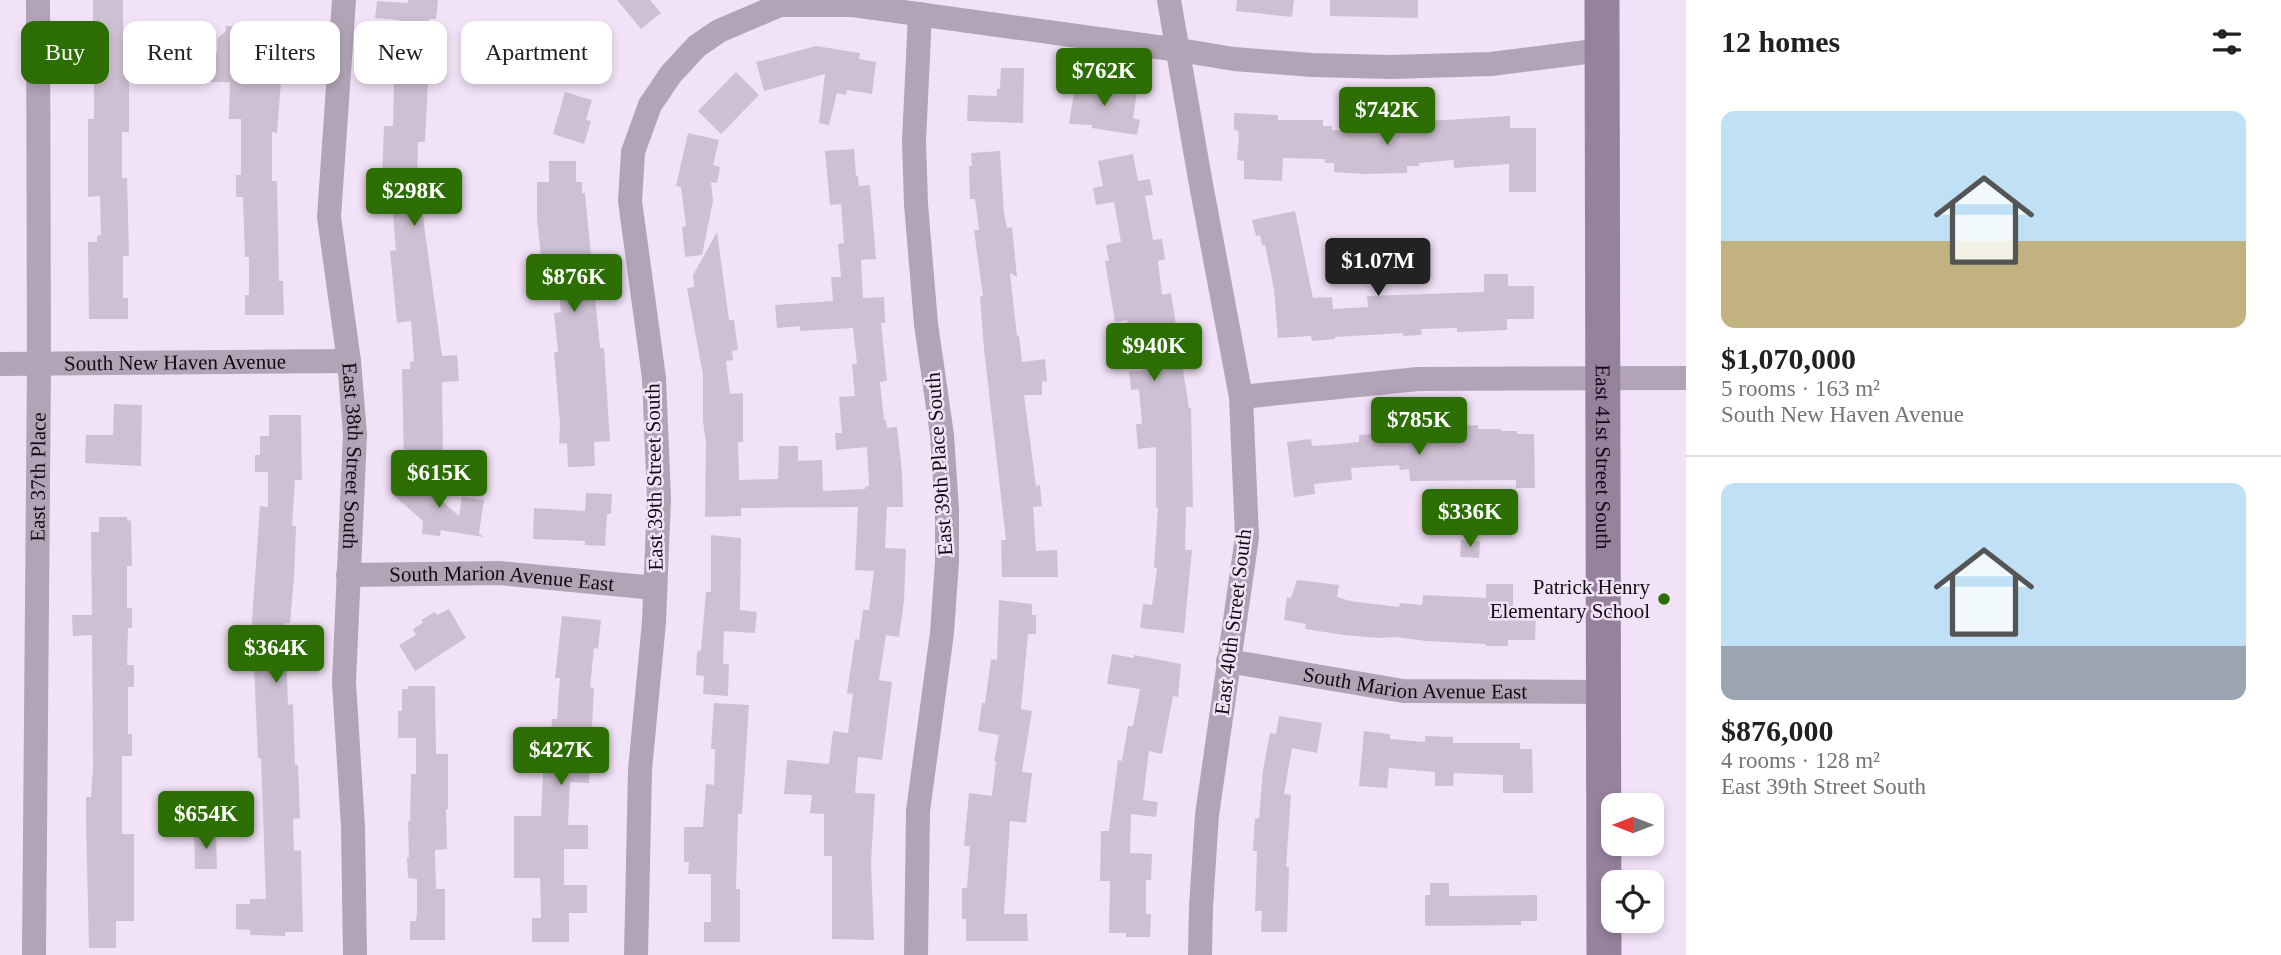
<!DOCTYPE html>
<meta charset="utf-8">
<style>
:root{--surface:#fff;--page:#f6f6f6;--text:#202124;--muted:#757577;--line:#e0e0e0;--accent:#2d6e03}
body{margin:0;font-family:"Times New Roman",serif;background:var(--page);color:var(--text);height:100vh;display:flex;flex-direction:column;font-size:26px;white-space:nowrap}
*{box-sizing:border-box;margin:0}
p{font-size:23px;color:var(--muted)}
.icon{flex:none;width:38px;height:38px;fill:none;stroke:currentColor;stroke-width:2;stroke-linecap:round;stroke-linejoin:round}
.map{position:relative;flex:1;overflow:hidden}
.sheet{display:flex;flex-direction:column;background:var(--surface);width:595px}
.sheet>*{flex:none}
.banner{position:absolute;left:21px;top:21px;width:665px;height:63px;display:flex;gap:14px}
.needle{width:46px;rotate:270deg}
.controls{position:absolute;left:1601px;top:793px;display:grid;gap:14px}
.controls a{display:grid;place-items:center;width:63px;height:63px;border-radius:14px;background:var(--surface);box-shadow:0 4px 10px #0003;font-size:35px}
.price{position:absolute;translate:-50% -60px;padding:0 16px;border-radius:7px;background:var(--accent);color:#fff;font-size:23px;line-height:46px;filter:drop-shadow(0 2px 4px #0008)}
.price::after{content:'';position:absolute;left:50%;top:42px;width:21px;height:16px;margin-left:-10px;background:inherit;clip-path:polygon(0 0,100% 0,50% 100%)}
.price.selected{background:#222;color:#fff}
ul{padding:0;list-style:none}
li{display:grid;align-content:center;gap:14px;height:371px;padding:0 35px}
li+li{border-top:2px solid var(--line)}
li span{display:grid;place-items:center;height:217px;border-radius:14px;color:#555}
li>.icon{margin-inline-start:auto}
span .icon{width:126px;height:126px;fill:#fffc;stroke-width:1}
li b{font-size:30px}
h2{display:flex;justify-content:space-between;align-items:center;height:84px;padding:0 35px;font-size:30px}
.pill{padding:0 24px;border-radius:14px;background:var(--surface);box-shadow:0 4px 10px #0003;font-size:24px;line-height:63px}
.pill.selected{background:var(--accent);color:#fff}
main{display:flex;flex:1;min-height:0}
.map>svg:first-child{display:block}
.building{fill:#cec0d3}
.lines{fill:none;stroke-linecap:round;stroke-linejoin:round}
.street{stroke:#b2a4b7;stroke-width:24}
.secondary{stroke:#97829e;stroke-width:35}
.poi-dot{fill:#2d6e03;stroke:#f2e2f7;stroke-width:2.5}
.labels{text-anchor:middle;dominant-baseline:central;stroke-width:5;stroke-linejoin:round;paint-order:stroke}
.street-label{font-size:21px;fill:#110c12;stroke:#f2e2f7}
.poi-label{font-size:21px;fill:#110c12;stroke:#f2e2f7;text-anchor:end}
</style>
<main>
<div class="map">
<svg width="1686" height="955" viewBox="0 0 1686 955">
<rect width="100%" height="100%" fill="#f2e2f7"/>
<path class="building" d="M93,0H123V54H127L129,85V132H122V178H127L129,256H123V298H128V319H89L88,242H97V236L101,235L100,196L88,197V119H94V74H88V41H93Z
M408,0H438L436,19H429L425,61H429L425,142H418L417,176H445L444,203H421L442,356L457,355L459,381L442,382L443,461L404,462L402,369H410V362L414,361L411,321L397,323L390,251L396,250L392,202L381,201L384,126H393L394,82L369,80L371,59L391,60V57L396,58L399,20L375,18L377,1L408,3Z
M617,0H650L661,13L641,29Z
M1237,0H1294L1292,17L1236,11Z
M1330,0H1418V18L1330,16Z
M226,26L254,28L252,41L284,44L277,133L272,132V181H277L279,281H283L284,315H245V295H249V257H245L243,197H236V175H241V119H229L230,82H194L197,51L217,53L218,38L226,31Z
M816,46L860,53L859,59L876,62L872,94L847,90L846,95L837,93L829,125L819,123L825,74L764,91L756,62Z
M1001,68H1024L1023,123L967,121L968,95L997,96V89H1000Z
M736,72L759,95L721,134L698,111Z
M1076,80L1137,92L1133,118L1140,120L1137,135L1092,128V125L1069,124Z
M565,92L592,100L586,120L591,121L584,144L553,134Z
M1234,113L1278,115V120H1323V126H1332V130L1365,132V127L1397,126V123L1510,116V128H1536V192H1509V164L1454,168V160L1419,163V166H1407V173L1364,174L1334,172V163H1325V159L1283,158L1282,181L1244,179V161L1237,160L1239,134L1237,130H1234Z
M688,133L719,140L713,165L720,167L717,183L711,182L713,201L702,255L685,257L682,227L686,226L681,187L676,186Z
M854,149L856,176H858L859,186L870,185L876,259L861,260L863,298L884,297L885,323H881L887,381L880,382L884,420H886L887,428L897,427L902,472L903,507H887L885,548L906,549L904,601L899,637L886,635L879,680L892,682L882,760L858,757L855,793L875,794L871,862L874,940L832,939V856H824V814L810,813L812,795L784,794L787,760L829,764L833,731L848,733L853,694L847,693L855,639L859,640L863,610H869L874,571L855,570L858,507L741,508V516L705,517L706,443L703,421V375L687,288L694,287L693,275L717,232L729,320H734L738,350L732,351L733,360L726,361L730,394L743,393V442H738L739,480L778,479L779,446H798V461L822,460L823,491L865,489V487L869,486L867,447L836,450L835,433H842L839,397L855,396L852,364H857L853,328L800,331V326L777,328L775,305L833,301L831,277H841L838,244L844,243L841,204L830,205L825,151Z
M1000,151L1004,213L1007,228L1012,227L1017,277L1010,273L1017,336L1019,335L1022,362L1045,359L1047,381L1042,382V395H1024L1036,486L1040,485L1042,506L1033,507L1036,551L1057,550L1058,577H1002L1001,540H1006L984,349L980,296H983L974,230H979L975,199H970L969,166H972L971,153Z
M1133,154L1138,181L1150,179L1153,195L1145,196L1153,240L1162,239L1165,259L1158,261L1162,295L1171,293L1189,408H1191L1193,507H1186L1185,550H1192L1184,633L1140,628L1143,604L1152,605L1157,568H1154L1158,508H1156V447L1138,449L1136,424H1142L1139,389L1131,390L1129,372L1145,370L1137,323L1128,324L1127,320L1115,322L1105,261H1109L1106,245L1121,242L1114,202L1096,205L1093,188L1103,186L1098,161Z
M549,161H576V182H582V193H585L600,348H604L610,441L594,442L595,466L568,467L567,443L559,444L560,424L554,352H558L554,313L561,312L557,280L544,282L537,220V182H549Z
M1295,211L1313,298L1332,297L1333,309L1368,307L1367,296L1484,292V274H1508V286H1534V319H1507V330L1457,332V328L1421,329L1422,335L1403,336V333L1335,337V339L1312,341L1311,336L1278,338L1274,289L1265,245H1262L1260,235L1256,236L1252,220Z
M114,404L142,405L141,466L85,463L86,435H113Z
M269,415H301L302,480H295L292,526H296L294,577L290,623H285L288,705L293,704L295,765H298L300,818L293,819L294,851L301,850L303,932H285V936L250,935V930L236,929V904H250V899H266L261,758H258L252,620L260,506L268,507V472H255V455H260V436H269Z
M1478,425V429H1501V431H1517V434H1534L1535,488H1516V480L1410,481L1409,469L1400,470L1399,465L1351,468L1352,480L1314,484L1315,494L1294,497L1287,442L1311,439L1312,446L1330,445L1359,442V435L1456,430V426Z
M409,472L459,516L462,497L484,500L479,533L483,537L441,530L440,536L422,534L423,521L391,493Z
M586,493L612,494L611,514H607L605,546L585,545V541L533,539L534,508L585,511Z
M99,517H127V521L131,520L132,566H127V608H132V628H128L127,665H134V687H128V734H132V756H122V834H134V921H116V948H89L86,822V797H91L93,767L92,635L73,636L72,615H92L91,532H99Z
M711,535L741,538L740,610L757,612L755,633L724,631L723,664H729L728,696L703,694L704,676L696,675L697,652L701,650L706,592H711Z
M1461,540L1480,541L1479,558L1460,557Z
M1297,580L1339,585L1337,597L1350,601L1399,607L1400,603L1422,605L1423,595L1486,598V584H1513V610H1536L1535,640H1508V646H1486V644L1426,641L1395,637L1378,638L1344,635L1305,629L1306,624L1284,620L1287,597L1291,598Z
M999,600L1032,604V615H1036V634H1028L1021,709L1032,711L1022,772L1032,773L1026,823L1010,821L1004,914H1027L1028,941H966V919H962V888H967L970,846H964L969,793L992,796L996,761H994L999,735L978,731L982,703H985L991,659L997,660Z
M449,609L466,638L415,671L399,645L416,635L413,629L423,623L421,620L435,612L437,615Z
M562,616L601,620L598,649L594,648L590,687L594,688L589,783L570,782L568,825H588V849H564V885H587V913H569V942H532V918H541L540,878H514V816H541L544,753L550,754L552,719H557L560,678H555Z
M1112,654L1134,658V655L1181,664L1178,697L1173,696L1162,754L1149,751L1143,800L1158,802L1156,817L1131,814L1130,853L1152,854L1151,880H1146V914H1151L1150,937H1126V933H1109L1110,881H1100L1101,831H1109L1118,760L1122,761L1128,726H1133L1140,689L1107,684Z
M408,686H435L436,754H448V809H446L447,849L435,850L436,889H445V940H410V921H416L417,911V879L408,878L407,858L409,857L408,821H410L411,774H416V738H398V711H402V689H408Z
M714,703L749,705L742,814H738L736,889H740V942H704V922H711V874H688L689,862H684V827H703L706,784L714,785L715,749H711Z
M1279,716L1322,723L1317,753L1292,748L1284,794L1291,795L1286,867H1289L1287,932H1261L1262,911H1255L1257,851H1253L1255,818L1259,819L1263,770L1270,733L1276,734Z
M1364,731L1390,734V739L1425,742V736L1453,737V743H1520V749H1532L1533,793H1503V775L1454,773L1453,786H1435V772L1389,768L1387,788L1359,786Z
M216,833L217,869H195L194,834Z
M1430,883H1449V896L1537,895V921H1521V925L1425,926V895H1430Z"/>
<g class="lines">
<g class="street">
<path id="s1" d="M344,0L329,217L349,361L355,434L344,682L353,827L355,955"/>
<path d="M1169,0L1200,179L1241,397L1247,537L1207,815L1201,907L1200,955"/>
<path id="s2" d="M0,364L349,361"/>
<path d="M1241,397L1418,379L1686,378"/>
<path id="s3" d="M348,575L499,573L655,588"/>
<path id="s4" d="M1228,661L1403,691L1602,692"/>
<path id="s5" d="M34,955L39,364L38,0"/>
<path d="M636,955L640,770L654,622L659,499L654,378L630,201L633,152L650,105L671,74L697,46L719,31L780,5H853L1179,50L1234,59L1312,65L1391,67L1491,64L1602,50"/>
<path d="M916,955L918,811L942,633L947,562V510L942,435L926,324L916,204L914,141L920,14"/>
</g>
<path class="secondary" id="s6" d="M1602,0L1604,955"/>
</g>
<circle class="poi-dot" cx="1664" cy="599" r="7"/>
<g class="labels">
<g class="street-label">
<text stroke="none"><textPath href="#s2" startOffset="175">South New Haven Avenue</textPath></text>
<text stroke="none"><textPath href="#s1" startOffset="458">East 38th Street South</textPath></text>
<text stroke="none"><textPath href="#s6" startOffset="457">East 41st Street South</textPath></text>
<text transform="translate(939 464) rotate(-94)">East 39th Place South</text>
<text transform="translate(654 477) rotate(-91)">East 39th Street South</text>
<text stroke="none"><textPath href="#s5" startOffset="478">East 37th Place</textPath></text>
<text stroke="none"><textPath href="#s3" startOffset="154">South Marion Avenue East</textPath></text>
<text transform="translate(1233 622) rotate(-83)">East 40th Street South</text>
<text stroke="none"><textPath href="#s4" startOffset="189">South Marion Avenue East</textPath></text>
</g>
<g class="poi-label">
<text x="1650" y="587">Patrick Henry<tspan x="1650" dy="24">Elementary School</tspan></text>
</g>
</g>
</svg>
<div class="controls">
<a><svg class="needle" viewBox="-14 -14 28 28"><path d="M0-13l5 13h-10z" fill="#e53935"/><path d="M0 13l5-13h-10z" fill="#757577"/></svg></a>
<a><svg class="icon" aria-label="locate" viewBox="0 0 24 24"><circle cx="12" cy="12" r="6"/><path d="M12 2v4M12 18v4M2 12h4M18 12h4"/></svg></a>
</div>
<b class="price" style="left:1104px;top:108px">$762K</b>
<b class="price" style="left:1387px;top:147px">$742K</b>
<b class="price" style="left:414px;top:228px">$298K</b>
<b class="price selected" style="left:1378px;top:298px">$1.07M</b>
<b class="price" style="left:574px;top:314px">$876K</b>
<b class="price" style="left:1154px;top:383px">$940K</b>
<b class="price" style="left:1419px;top:457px">$785K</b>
<b class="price" style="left:439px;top:510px">$615K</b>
<b class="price" style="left:1470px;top:549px">$336K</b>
<b class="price" style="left:276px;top:685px">$364K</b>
<b class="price" style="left:561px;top:787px">$427K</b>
<b class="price" style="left:206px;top:851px">$654K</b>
<div class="banner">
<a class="pill selected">Buy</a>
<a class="pill">Rent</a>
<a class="pill">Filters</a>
<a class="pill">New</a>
<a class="pill">Apartment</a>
</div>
</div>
<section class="sheet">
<h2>12 homes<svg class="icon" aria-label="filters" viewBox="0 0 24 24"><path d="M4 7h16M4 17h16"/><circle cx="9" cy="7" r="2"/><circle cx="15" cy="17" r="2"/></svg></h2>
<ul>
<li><span style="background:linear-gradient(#bfe0f5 60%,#c2b280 0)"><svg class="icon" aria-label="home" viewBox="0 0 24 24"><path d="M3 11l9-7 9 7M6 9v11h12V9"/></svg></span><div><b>$1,070,000</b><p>5 rooms · 163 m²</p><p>South New Haven Avenue</p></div></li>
<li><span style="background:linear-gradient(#bfe0f5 75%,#9aa5b1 0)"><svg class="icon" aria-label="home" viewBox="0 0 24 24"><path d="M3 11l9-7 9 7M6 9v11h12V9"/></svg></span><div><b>$876,000</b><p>4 rooms · 128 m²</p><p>East 39th Street South</p></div></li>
</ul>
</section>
</main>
